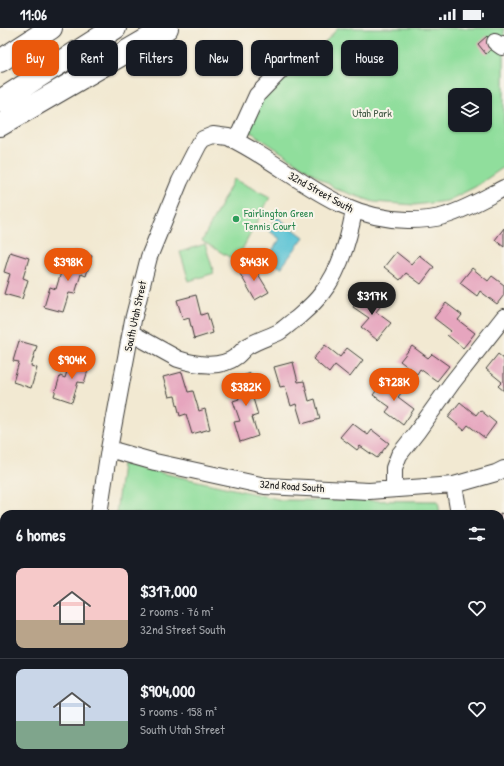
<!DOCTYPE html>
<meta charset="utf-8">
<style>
:root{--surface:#171b24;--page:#242831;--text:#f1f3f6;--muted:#9ea1a6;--line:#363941;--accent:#ea580c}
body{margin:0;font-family:"Patrick Hand",sans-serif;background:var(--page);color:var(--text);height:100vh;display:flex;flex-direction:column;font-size:15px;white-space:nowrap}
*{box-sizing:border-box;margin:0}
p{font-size:13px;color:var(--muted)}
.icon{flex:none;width:22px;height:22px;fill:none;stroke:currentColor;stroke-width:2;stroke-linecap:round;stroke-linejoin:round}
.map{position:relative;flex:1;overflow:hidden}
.sheet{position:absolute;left:0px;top:482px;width:504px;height:256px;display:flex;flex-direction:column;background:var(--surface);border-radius:12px 12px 0 0;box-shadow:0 1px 3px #0004}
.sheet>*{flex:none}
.banner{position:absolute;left:12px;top:12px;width:480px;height:36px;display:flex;gap:8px}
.buttons{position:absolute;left:448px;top:60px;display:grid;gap:8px}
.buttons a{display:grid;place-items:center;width:44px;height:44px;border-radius:8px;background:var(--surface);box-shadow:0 1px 3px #0004;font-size:20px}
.price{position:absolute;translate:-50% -34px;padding:0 9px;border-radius:14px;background:var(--accent);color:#fff;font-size:13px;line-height:26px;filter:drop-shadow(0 1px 2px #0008)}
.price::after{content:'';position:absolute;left:50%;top:24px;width:12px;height:9px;margin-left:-6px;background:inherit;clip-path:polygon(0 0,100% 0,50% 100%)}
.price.on{background:#222;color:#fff}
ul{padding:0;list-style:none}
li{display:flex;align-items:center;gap:12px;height:100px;padding:0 16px}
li+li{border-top:1px solid var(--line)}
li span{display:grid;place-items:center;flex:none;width:112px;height:80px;border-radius:8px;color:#555}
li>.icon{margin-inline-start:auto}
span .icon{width:48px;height:48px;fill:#fffc;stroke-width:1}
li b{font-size:17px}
h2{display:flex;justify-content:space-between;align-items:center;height:48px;padding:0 16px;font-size:17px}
.tag{padding:0 14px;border-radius:8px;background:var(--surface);box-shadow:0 1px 3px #0004;font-size:14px;line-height:36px}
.tag.on{background:var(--accent);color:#fff}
.status{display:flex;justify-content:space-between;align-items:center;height:28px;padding:0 20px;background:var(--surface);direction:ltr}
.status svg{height:11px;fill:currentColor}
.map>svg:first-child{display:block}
.green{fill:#90de9c;stroke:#567d5c;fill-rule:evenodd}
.water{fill:#58c2d4;stroke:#3a6f78}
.building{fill:#e6a5be}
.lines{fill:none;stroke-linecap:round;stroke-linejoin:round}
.minor-casing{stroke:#3c3b37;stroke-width:18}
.highway-casing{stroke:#3c3b37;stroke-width:24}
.minor{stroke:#fff;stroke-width:16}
.highway{stroke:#fff;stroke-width:22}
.leisure-dot{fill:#2e9e5b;stroke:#f7f3e8;stroke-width:1.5}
.labels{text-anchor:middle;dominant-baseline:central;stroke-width:4;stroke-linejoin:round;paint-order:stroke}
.park-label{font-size:11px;fill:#3f5642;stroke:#f7f3e8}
.street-label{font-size:11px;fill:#1c1c1c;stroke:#f7f3e8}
.leisure-label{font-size:11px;fill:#27864d;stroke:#f7f3e8;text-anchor:start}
</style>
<div class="status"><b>11:06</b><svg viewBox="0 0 49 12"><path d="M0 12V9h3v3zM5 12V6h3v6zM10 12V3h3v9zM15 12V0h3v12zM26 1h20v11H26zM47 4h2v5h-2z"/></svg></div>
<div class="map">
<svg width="504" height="738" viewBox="0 0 504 738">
<rect width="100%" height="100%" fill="#f7f3e8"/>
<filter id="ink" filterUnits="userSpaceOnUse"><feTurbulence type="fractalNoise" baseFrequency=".025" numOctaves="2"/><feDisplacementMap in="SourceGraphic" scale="8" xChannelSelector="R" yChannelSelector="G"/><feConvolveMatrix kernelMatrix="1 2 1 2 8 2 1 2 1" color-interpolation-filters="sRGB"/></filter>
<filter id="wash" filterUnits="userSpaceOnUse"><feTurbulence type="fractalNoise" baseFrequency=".012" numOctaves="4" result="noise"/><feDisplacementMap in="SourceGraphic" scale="16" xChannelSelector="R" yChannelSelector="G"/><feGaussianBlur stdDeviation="0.9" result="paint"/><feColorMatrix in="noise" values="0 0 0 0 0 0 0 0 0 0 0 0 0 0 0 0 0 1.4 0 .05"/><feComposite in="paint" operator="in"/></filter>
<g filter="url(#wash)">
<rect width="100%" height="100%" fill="#f2e9d2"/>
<path class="green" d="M338,0H504V139L475,159L447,173L414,177L374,174L336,161L248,102L258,76L291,38L317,23ZM455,67H485V97H455Z
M234,151L270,169L236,233L202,213Z
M205,216L214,245L189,253L180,224Z
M122,436L282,472L438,473L440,486H116Z
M95,734H428L425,738H95Z"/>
<path class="water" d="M277,189L304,209L281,240L267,230L280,211L268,202Z"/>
<g id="blocks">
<path class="building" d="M487,8L495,18L486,26L478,16Z
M504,200V219L495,212Z
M74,223L92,228L86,248L81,246L75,266L69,265L63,284L44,279L50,259L56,261L62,241L68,243Z
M10,224L29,230L23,250L28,252L22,271L4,266L10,246L4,244Z
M396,224L411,236L419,227L434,239L421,256L406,245L400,252L384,239Z
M252,236L269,264L255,272L239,244Z
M472,240L488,253L492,248L504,257V267L497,276L480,263L477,268L460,255Z
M365,263L382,276L376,284L391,295L377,312L361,299L369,290L353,279Z
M196,267L201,287L207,285L213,305L194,311L189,290L183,292L177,272Z
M446,275L462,287L458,292L475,305L463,320L447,307L451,303L434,290Z
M19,313L37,318L31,338L37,340L31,360L13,354L19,334L13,333Z
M325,317L340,329L347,320L363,332L350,349L335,337L329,345L313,331Z
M412,318L428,330L432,326L449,338L437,353L420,341L417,346L400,333Z
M498,326L504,331V363L498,358L502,354L486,341Z
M71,330L90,336L84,355L78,354L72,374L54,368L60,348L65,350Z
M293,334L298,354L304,353L309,373L315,371L320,391L302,396L296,376L291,378L285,358L280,359L274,339Z
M182,344L188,364L193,363L199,383L205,381L210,401L192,406L186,386L180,388L175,368L169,369L163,349Z
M251,345L258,365L252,367L258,387L252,389L258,408L240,414L234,394L240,393L233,373L239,371L233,351Z
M385,351L402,364L398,369L414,381L403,397L386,384L390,379L373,367Z
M460,374L476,387L480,382L496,395L485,410L468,397L464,402L448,389Z
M352,395L368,407L372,402L389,415L377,430L360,418L357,422L340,409Z
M500,485L504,486V506L500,505Z
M0,491H4V510L0,511Z
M4,547V569L0,570V548Z
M278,734H302L307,738H275Z
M325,734H387L392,738H330Z"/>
</g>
</g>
<g filter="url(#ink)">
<use href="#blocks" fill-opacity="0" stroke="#3c3b37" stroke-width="1"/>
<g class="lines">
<defs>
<path id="minor" d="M495,14L502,19L504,16
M236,113L257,67L291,32
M131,305L178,331C196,337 221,341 237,328C241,325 244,320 248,318C258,312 269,309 279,304C285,300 290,295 296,291C305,283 315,275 322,265C340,243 349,210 354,183
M109,421L155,434L265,458L369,463L454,457L496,445L504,441
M454,457L459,486
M394,460V440L399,427L417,404L452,355L504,289
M99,486L109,421L133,292L149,229L180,153L199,116L203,111L213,107L228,109C291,139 336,193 410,192C421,192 434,191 444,188C465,182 485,170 504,160
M500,667L504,668
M500,697L504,698
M76,734L77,738
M450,738L454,734"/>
<path id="highway" d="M0,33L51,0
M0,73L115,0
M0,97L167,0"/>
</defs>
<use href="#minor" class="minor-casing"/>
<use href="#highway" class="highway-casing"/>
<use href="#minor" class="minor"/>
<use href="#highway" class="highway"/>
</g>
</g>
<circle class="leisure-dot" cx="236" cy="191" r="4"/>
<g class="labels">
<g class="park-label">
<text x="372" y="85">Utah Park</text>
</g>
<g class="street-label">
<text transform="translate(321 164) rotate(29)">32nd Street South</text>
<text transform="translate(135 288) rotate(-78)">South Utah Street</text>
<text transform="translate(292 458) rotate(4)">32nd Road South</text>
</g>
<g class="leisure-label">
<text x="244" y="185">Fairlington Green<tspan x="244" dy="13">Tennis Court</tspan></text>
</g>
</g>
</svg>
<div class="buttons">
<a><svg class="icon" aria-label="layers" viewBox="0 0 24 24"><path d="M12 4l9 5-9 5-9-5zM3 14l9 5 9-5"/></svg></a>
</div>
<b class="price" style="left:68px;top:254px">$398K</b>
<b class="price" style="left:254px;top:254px">$443K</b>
<b class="price on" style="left:372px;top:288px">$317K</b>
<b class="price" style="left:72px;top:352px">$904K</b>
<b class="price" style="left:394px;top:374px">$728K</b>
<b class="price" style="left:246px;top:379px">$382K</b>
<div class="banner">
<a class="tag on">Buy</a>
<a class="tag">Rent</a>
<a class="tag">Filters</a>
<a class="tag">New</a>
<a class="tag">Apartment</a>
<a class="tag">House</a>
</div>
<section class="sheet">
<h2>6 homes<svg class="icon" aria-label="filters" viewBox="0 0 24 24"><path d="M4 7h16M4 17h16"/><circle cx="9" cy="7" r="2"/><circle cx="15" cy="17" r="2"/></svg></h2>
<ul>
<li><span style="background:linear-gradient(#f6c9c9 65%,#b9a48a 0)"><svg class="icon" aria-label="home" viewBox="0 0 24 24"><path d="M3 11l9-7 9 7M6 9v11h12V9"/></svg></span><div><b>$317,000</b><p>2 rooms · 76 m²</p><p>32nd Street South</p></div><svg class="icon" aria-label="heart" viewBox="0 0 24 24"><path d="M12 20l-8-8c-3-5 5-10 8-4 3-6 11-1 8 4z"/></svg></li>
<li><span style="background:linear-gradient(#c9d6e8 65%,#7fa58c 0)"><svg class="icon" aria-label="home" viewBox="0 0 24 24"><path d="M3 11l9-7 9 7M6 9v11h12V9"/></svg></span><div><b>$904,000</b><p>5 rooms · 158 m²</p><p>South Utah Street</p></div><svg class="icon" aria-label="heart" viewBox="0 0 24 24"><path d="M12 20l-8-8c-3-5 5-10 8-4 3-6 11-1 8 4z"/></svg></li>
</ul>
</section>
</div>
